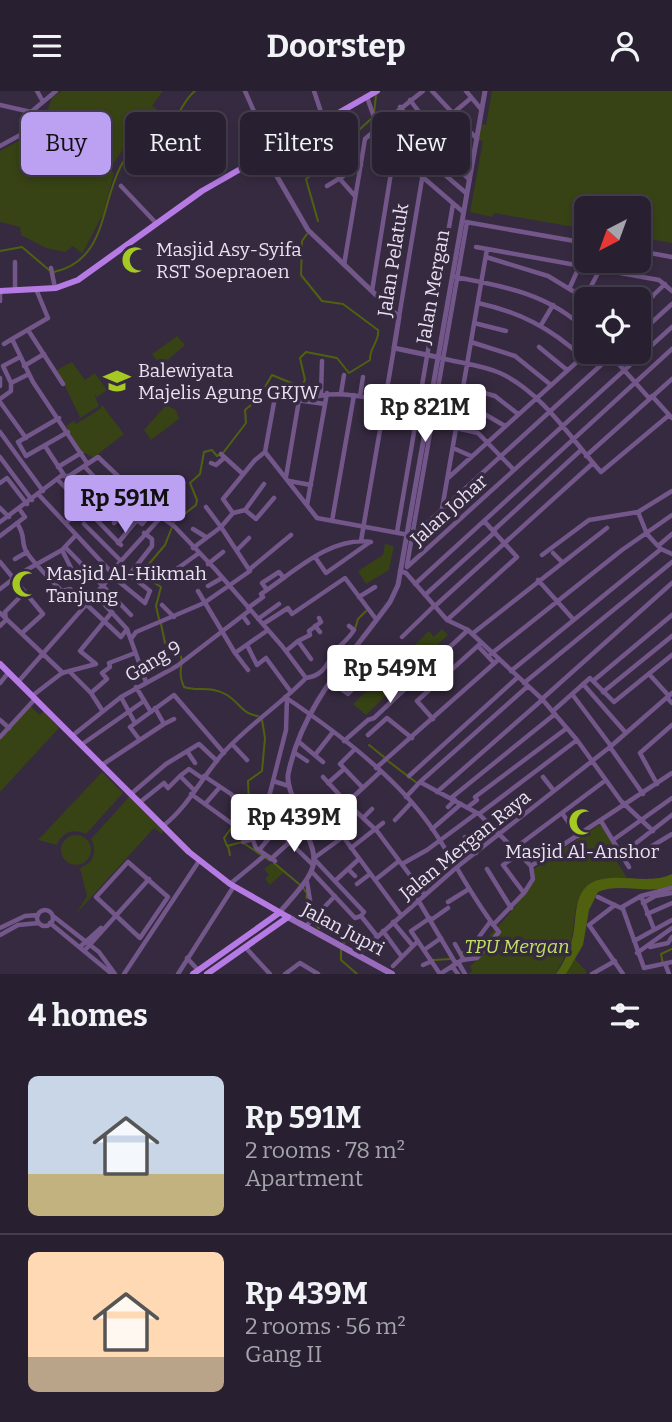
<!DOCTYPE html>
<meta charset="utf-8">
<style>
:root{--surface:#282030;--page:#342d3c;--text:#f1f3f6;--muted:#a5a3ab;--line:#443e4c;--accent:#bca0f2}
body{margin:0;font-family:Bitter,serif;background:var(--page);color:var(--text);height:100vh;display:flex;flex-direction:column;font-size:26px;white-space:nowrap}
*{box-sizing:border-box;margin:0}
p{font-size:23px;color:var(--muted)}
.icon{flex:none;width:38px;height:38px;fill:none;stroke:currentColor;stroke-width:2;stroke-linecap:round;stroke-linejoin:round}
.map{position:relative;height:883px;overflow:hidden}
.side{display:flex;flex-direction:column;background:var(--surface);flex:1}
.side>*{flex:none}
.hud{position:absolute;left:21px;top:21px;width:630px;height:63px;display:flex;gap:14px}
.needle{width:46px;rotate:221deg}
.tools{position:absolute;left:574px;top:105px;display:grid;gap:14px}
.tools a{display:grid;place-items:center;width:77px;height:77px;border-radius:10px;background:var(--surface);box-shadow:0 4px 10px #0003,0 0 0 2px var(--line);font-size:35px}
.price{position:absolute;translate:-50% -60px;padding:0 16px;border-radius:7px;background:#fff;color:#222;font-size:23px;line-height:46px;filter:drop-shadow(0 2px 4px #0008)}
.price::after{content:'';position:absolute;left:50%;top:42px;width:21px;height:16px;margin-left:-10px;background:inherit;clip-path:polygon(0 0,100% 0,50% 100%)}
.price.on{background:var(--accent);color:#111}
ul{padding:0;list-style:none}
li{display:flex;align-items:center;gap:21px;height:175px;padding:0 28px}
li+li{border-top:2px solid var(--line)}
li span{display:grid;place-items:center;flex:none;width:196px;height:140px;border-radius:10px;color:#555}
li>.icon{margin-inline-start:auto}
span .icon{width:84px;height:84px;fill:#fffc;stroke-width:1}
li b{font-size:30px}
h2{display:flex;justify-content:space-between;align-items:center;height:84px;padding:0 28px;font-size:30px}
.pill{padding:0 24px;border-radius:10px;background:var(--surface);box-shadow:0 4px 10px #0003,0 0 0 2px var(--line);font-size:24px;line-height:63px}
.pill.on{background:var(--accent);color:#111}
header{display:flex;justify-content:space-between;align-items:center;height:91px;padding:0 28px;background:var(--surface);font-size:32px;font-weight:700}
.map>svg:first-child{display:block}
.green{fill:#374215}
.water{fill:#4f610f}
.lines{fill:none;stroke-linecap:round;stroke-linejoin:round}
.stream{stroke:#4f610f;stroke-width:2}
.minor{stroke:#73578a;stroke-width:4.5}
.tertiary{stroke:#73578a;stroke-width:5}
.secondary{stroke:#996bbd;stroke-width:6}
.primary{stroke:#b67ae4;stroke-width:6}
.labels{text-anchor:middle;dominant-baseline:central;stroke-width:7;stroke-linejoin:round;paint-order:stroke}
.poi-label{font-size:19px;fill:#e9e1f0;stroke:#362a40;text-anchor:start}
.street-label{font-size:19px;fill:#e9e1f0;stroke:#362a40}
.park-label{font-size:19px;font-style:italic;fill:#c2e261;stroke:#362a40}
</style>
<header><svg class="icon" aria-label="menu" viewBox="0 0 24 24"><path d="M4 6h16M4 12h16M4 18h16"/></svg>Doorstep<svg class="icon" aria-label="person" viewBox="0 0 24 24"><circle cx="12" cy="8" r="4"/><path d="M4 21q1-7 8-7t8 7"/></svg></header>
<div class="map">
<svg width="672" height="883" viewBox="0 0 672 883">
<rect width="100%" height="100%" fill="#362a40"/>
<path class="green" d="M62,0H163L152,15L159,20L149,33L133,44L109,79L114,82L103,123L82,163L73,155L65,161L46,157L21,144L20,136L0,131V60C31,43 42,41 52,6Z
M492,0H672V152L639,146V117H586V138L494,122L492,126L470,121L483,50L478,49L481,33L486,34Z
M177,245L185,254L161,275L152,263Z
M72,271L85,289L95,282L107,299L97,306L94,303L99,315L77,329L80,326L57,279Z
M102,314L124,343L93,367L86,362L83,364L66,335L74,330L76,333L100,318Z
M166,314L176,319L179,328L151,349L144,339Z
M385,453L394,455L389,479L366,493L358,480L383,464Z
M442,538L448,544L366,624L353,613L429,540L434,546Z
M30,615L40,624L44,620L59,637L0,701V647Z
M102,681L123,702L86,743C73,737 62,741 57,754L38,749Z
M129,706L163,740L162,743L154,737L76,823L87,805L80,777C93,772 98,761 91,748Z
M600,733L621,764L615,768L627,787L598,789L576,816L571,853L556,883H468L472,880L470,875L478,868L474,861C489,843 536,801 534,778Z
M61 759a15 15 0 1 1 30 0a15 15 0 1 1-30 0Z
M272,772L284,781L270,794L265,788L269,784L264,778Z
M574,867L587,881L585,883H566Z"/>
<path class="water" d="M672,783V795C648,804 621,791 598,801L589,819L583,854L566,883H556C563,873 569,861 572,849C578,829 571,797 598,789C622,782 649,794 672,783Z"/>
<g class="lines">
<path class="stream" d="M374,22L376,4
M318,130L306,88L357,53L359,39L372,27
M0,160L22,156L49,179
M54,181C108,169 100,111 122,73C137,46 153,53 167,39C179,27 182,10 195,0
M159,528L156,515L161,496L144,485L143,480L165,454L174,431L196,414L197,409L190,392L200,383L204,361L212,359L217,365L223,362L246,332L245,319L258,308L272,284L301,296L305,289L300,267L306,261L337,267L349,282L370,269C369,257 380,250 378,239L343,213L322,210L301,184L302,150L307,143
M161,533L165,552C195,566 173,573 184,596C198,601 209,594 227,604C240,612 242,623 258,625
M355,538L358,528L366,520
M262,629L265,647L262,680L248,690L249,713L224,747L227,755L242,751L269,769
M369,654L384,666
M388,670L417,692
M228,755L230,764
M274,772L299,793
M303,797L307,802L305,823L319,837
M342,845L344,852
M341,857V869L357,883
M462,861L468,863L480,848
M434,869L450,868
M663,873L661,863L672,858"/>
<path class="minor" d="M37,0L42,9
M245,0L271,59
M314,0L324,30
M432,0L477,48
M466,0L481,18
M367,6L374,26L375,45L462,120
M410,9L426,30L472,72
M0,14L31,21L56,0
M400,16L428,51L469,88
M452,23L471,7
M375,28L378,26L466,102
M384,31L423,0
M437,41L454,25
M0,55L22,43L33,31L31,21
M339,87L355,105
M121,95L156,132
M327,95L361,74
M466,131L586,152
M476,156L659,189L672,200
M639,160L672,166
M486,166L548,185L586,208
M344,174L365,48L373,41
M51,177L55,197
M455,186C504,195 549,203 586,239
M570,196L580,174L583,151
M15,198V171
M36,198L48,227L12,248L33,291L87,372
M372,200L394,63
M585,207L600,178
M598,208L608,203
M623,208L638,196L653,205
M0,210V200
M478,212C519,221 551,237 582,266
M639,218L665,193
M399,226L422,88
M474,232L506,240
M541,234L553,214
M28,239L63,293
M639,243L672,213
M471,251L515,265L551,294
M4,253L12,248
M539,256L567,279
M608,261L649,307
M441,267C460,272 482,274 500,282C542,301 571,348 601,381L668,325
M24,275L44,263
M0,287V295
M11,292L3,275L20,266
M463,296L495,305L518,323
M341,302L344,284
M321,303L322,270
M360,305L363,286
M652,305L672,327
M0,308L11,300V292L29,283
M304,309C332,299 356,304 385,310
M0,311L26,347
M325,313L275,306L265,361L317,427L409,444
M460,316L481,321L505,335
M59,327L18,351L26,365L68,341
M456,337L478,342L514,379
M0,341L43,400
M45,355L64,384
M453,357L471,365
M221,363L243,383
M586,365L672,288
M0,366L32,409
M211,372L216,374L224,367
M84,375L116,409
M58,376L81,362
M286,386L299,309
M448,387L588,261
M57,388L121,454
M289,390L311,394
M0,392L7,387L27,413
M39,404L111,481
M307,414L327,302
M0,417L9,426
M442,418L487,158
M245,419L264,393
M104,421L128,394
M638,421L647,443L657,454
M233,422L245,419L256,428L274,407
M332,430L354,304
M0,431L61,385H69L98,366L161,426L174,435L215,478L282,555L306,587C281,613 250,633 225,660C203,684 189,715 163,735
M17,432C26,446 21,448 25,458C29,468 53,491 62,500L70,498L121,546L127,538
M66,432L82,416
M114,432L138,404
M84,433L121,470
M193,438L206,446
M494,439L581,359
M397,441L453,113
M0,445L25,426L20,419
M413,445L612,264
M361,450L394,257
M118,452L137,429L142,433L154,419
M658,455L672,443
M65,456L131,524
M193,457L221,436L206,416
M661,458L672,463
M62,459L75,485
M237,459L249,447
M553,462L562,471
M542,464L589,429L638,421L672,400
M315,466L326,482L370,451
M15,468L27,461
M0,471L43,523L22,542
M208,473L223,461
M407,474L467,131
M407,476L672,236
M250,478L291,444
M400,480L406,482L447,529L468,539L542,608L577,649L621,710L653,740
M112,485L145,512L150,500L130,484
M12,487L62,459L76,444
M538,489L573,528
M160,490L199,462
M122,493L152,455V448L144,442
M415,493L672,258
M208,495L222,487
M0,498L13,488
M267,499L262,492L279,481L284,487
M198,500L235,562L268,539
M425,504L495,441
M359,506L375,496
M104,513L127,538L146,591
M162,514L174,526
M435,515L593,372
M248,517L263,506L261,503C293,482 330,445 371,451
M0,522L63,582
M243,525L248,532
M258,528L279,513
M447,529L517,466L484,430
M263,533L288,517L292,523L345,487L376,528
M0,535L6,529L5,521L24,502
M315,535L320,541
M472,543L607,437
M402,546L434,515
M131,548L136,541L204,512L250,480L221,436L233,422L223,408L255,369L265,361
M298,550L310,544L309,540L321,531L319,527
M247,554L257,574L266,567L291,601
M478,555L494,572
M286,560L298,550L311,568
M235,562L248,579
M491,563L622,459L672,424
M69,580L91,602L102,619
M511,580L661,458
M649,583L669,605
M306,587C326,584 327,570 338,557C344,551 350,546 354,539L349,535
M330,590L348,603L364,586
M593,590L614,611L672,564
M18,591L113,483L111,481L161,426
M0,592L8,582
M524,592L672,471
M583,593L626,642
M136,596L151,621
M603,601L672,545
M91,602L107,588L102,582L110,576L109,572L135,562
M572,603L611,655
M32,605L62,582L96,573L80,560L112,521
M121,606L135,632
M285,606C334,639 395,685 429,733C454,768 472,808 499,841L477,867L462,869L440,883
M667,607L672,612
M542,608L672,492
M553,620L590,587L593,590L672,524
M433,628L417,610L481,552
M0,629L9,637
M164,633L174,628
M368,644L387,627L412,647
M72,645L121,606L177,575L250,519
M0,646L35,608
M139,648L130,636L174,604L224,662
M344,650L368,629L374,627L468,539
M299,651L323,671
M232,653L247,669
M81,654L144,610
M610,656L672,602
M354,659L340,673L363,697
M187,660L195,672
M295,662L307,670
M315,664L333,641
M102,674L164,633L155,617
M376,677L498,569
M180,685L189,678L202,687
M204,685L231,703L247,722L243,728L253,734
M409,685L518,586
M323,686L347,712
M543,686L554,700
M273,690L289,695
M328,692L344,678
M657,693L640,662L672,634
M437,701L542,609
M131,703L166,673L199,653L217,670
M191,703L231,732
M406,706L420,691
M451,707L555,623
M139,712L164,692L168,697L180,685L194,699
M206,712L220,696
M347,712L377,740L424,803
M448,716L455,709
M468,716L477,709L475,706L567,637
M259,721L313,774
M562,722L578,745
M479,723L577,649
M363,727L372,718
M330,728L401,824
M395,729L411,712
M601,730L629,776
M432,738L461,713
M465,746L476,762
M309,747L380,681
M613,749L672,707
M243,751L252,748
M351,757L383,732
M515,757L606,689
M629,758L634,766L672,743
M259,759L277,738
M520,762L503,774L524,802
M622,763L672,724
M314,767L343,746
M271,768L305,737
M315,769L364,821L361,825
M275,770L256,757L250,742L270,702L286,639L287,607
M128,771L168,806L140,847L96,806Z
M402,773L427,759L477,722
M531,775L672,682
M348,778L355,785
M487,778L511,817
M313,782L355,827L361,825L377,845
M336,789L359,768
M375,789L399,770
M307,791L312,821
M230,793L264,765
M357,793L370,783
M641,805L672,797
M598,806L623,818L644,877L672,871
M418,809L456,873
M448,811L469,798
M643,812L655,805L672,802
M615,814L589,834L623,883
M622,816L641,805L654,838
M37 827a8 8 0 1 1 16 0a8 8 0 1 1-16 0Z
M647,823L672,812
M306,824L312,821L316,826
M53,825L99,861L115,883
M430,827L411,840L440,883
M431,829L448,817
M393,831L413,855
M50,832L112,883
M493,834L524,802L533,788L531,775L479,723L420,691L528,595
M305,836L335,805
M0,837L25,825L38,824
M383,840L402,866
M0,844L18,834L39,832
M479,846L490,831
M634,850L672,829
M455,853L464,869
M81,855L101,837
M245,856L270,883
M650,856L668,852L672,846
M85,859L149,788
M424,859L441,847
M637,862L672,837
M358,863L457,776L610,656L643,703
M187,867L198,879
M458,871L465,883
M423,874L432,870
M393,875L418,850
M452,875L458,883
M666,875L669,883
M124,883L199,770
M178,883L234,795
M285,883L300,872L318,883
M592,883L615,870"/>
<path class="tertiary" d="M264,63L308,139L399,226L394,257L437,266
M279,822C328,767 318,774 294,710C291,701 287,693 288,684C302,614 350,566 390,511L398,494L485,0"/>
<path class="secondary" d="M288,826L392,883"/>
<path class="primary" d="M0,200L56,197L78,189L202,100L377,0
M0,573L189,761L230,793L288,826L207,883
M193,883L279,822"/>
</g>
<defs>
<symbol id="mosque-bare" viewBox="-9 -9 18 18"><path d="M3.5-4.9A6 6 0 1 0 3.5 4.9A5 5 0 1 1 3.5-4.9Z" fill="#a5c822" stroke="#362a40" stroke-width="2.5" paint-order="stroke"/></symbol>
<symbol id="university-bare" viewBox="-9 -9 18 18"><path d="M0-5L7-2L0 1L-7-2ZM-4 1L0 2.5L4 1V4Q0 6-4 4Z" fill="#a5c822" stroke="#362a40" stroke-width="2.5" paint-order="stroke"/></symbol>
</defs>
<g fill-rule="evenodd">
<use href="#mosque-bare" x="116" y="150" width="38" height="38"/>
<use href="#university-bare" x="98" y="271" width="38" height="38"/>
<use href="#mosque-bare" x="6" y="474" width="38" height="38"/>
<use href="#mosque-bare" x="563" y="712" width="38" height="38"/>
</g>
<g class="labels">
<g class="poi-label">
<text x="156" y="158">Masjid Asy-Syifa<tspan x="156" dy="22">RST Soepraoen</tspan></text>
<text x="138" y="279">Balewiyata<tspan x="138" dy="22">Majelis Agung GKJW</tspan></text>
<text x="46" y="482">Masjid Al-Hikmah<tspan x="46" dy="22">Tanjung</tspan></text>
<text x="582" y="760" text-anchor="middle">Masjid Al-Anshor</text>
</g>
<g class="street-label">
<text transform="translate(393 169) rotate(-81)">Jalan Pelatuk</text>
<text transform="translate(433 196) rotate(-80)">Jalan Mergan</text>
<text transform="translate(449 419) rotate(-42)">Jalan Johar</text>
<text transform="translate(153 570) rotate(-31)">Gang 9</text>
<text transform="translate(465 754) rotate(-39)">Jalan Mergan Raya</text>
<text transform="translate(343 838) rotate(28)">Jalan Jupri</text>
</g>
<g class="park-label">
<text x="517" y="855">TPU Mergan</text>
</g>
</g>
</svg>
<div class="tools">
<a><svg class="needle" viewBox="-14 -14 28 28"><path d="M0-13l5 13h-10z" fill="#e53935"/><path d="M0 13l5-13h-10z" fill="#a5a3ab"/></svg></a>
<a><svg class="icon" aria-label="locate" viewBox="0 0 24 24"><circle cx="12" cy="12" r="6"/><path d="M12 2v4M12 18v4M2 12h4M18 12h4"/></svg></a>
</div>
<b class="price" style="left:425px;top:353px">Rp 821M</b>
<b class="price on" style="left:125px;top:444px">Rp 591M</b>
<b class="price" style="left:390px;top:614px">Rp 549M</b>
<b class="price" style="left:294px;top:763px">Rp 439M</b>
<div class="hud">
<a class="pill on">Buy</a>
<a class="pill">Rent</a>
<a class="pill">Filters</a>
<a class="pill">New</a>
</div>
</div>
<section class="side">
<h2>4 homes<svg class="icon" aria-label="filters" viewBox="0 0 24 24"><path d="M4 7h16M4 17h16"/><circle cx="9" cy="7" r="2"/><circle cx="15" cy="17" r="2"/></svg></h2>
<ul>
<li><span style="background:linear-gradient(#c9d6e8 70%,#c2b280 0)"><svg class="icon" aria-label="home" viewBox="0 0 24 24"><path d="M3 11l9-7 9 7M6 9v11h12V9"/></svg></span><div><b>Rp 591M</b><p>2 rooms · 78 m²</p><p>Apartment</p></div></li>
<li><span style="background:linear-gradient(#ffd9b3 75%,#b9a48a 0)"><svg class="icon" aria-label="home" viewBox="0 0 24 24"><path d="M3 11l9-7 9 7M6 9v11h12V9"/></svg></span><div><b>Rp 439M</b><p>2 rooms · 56 m²</p><p>Gang II</p></div></li>
</ul>
</section>
